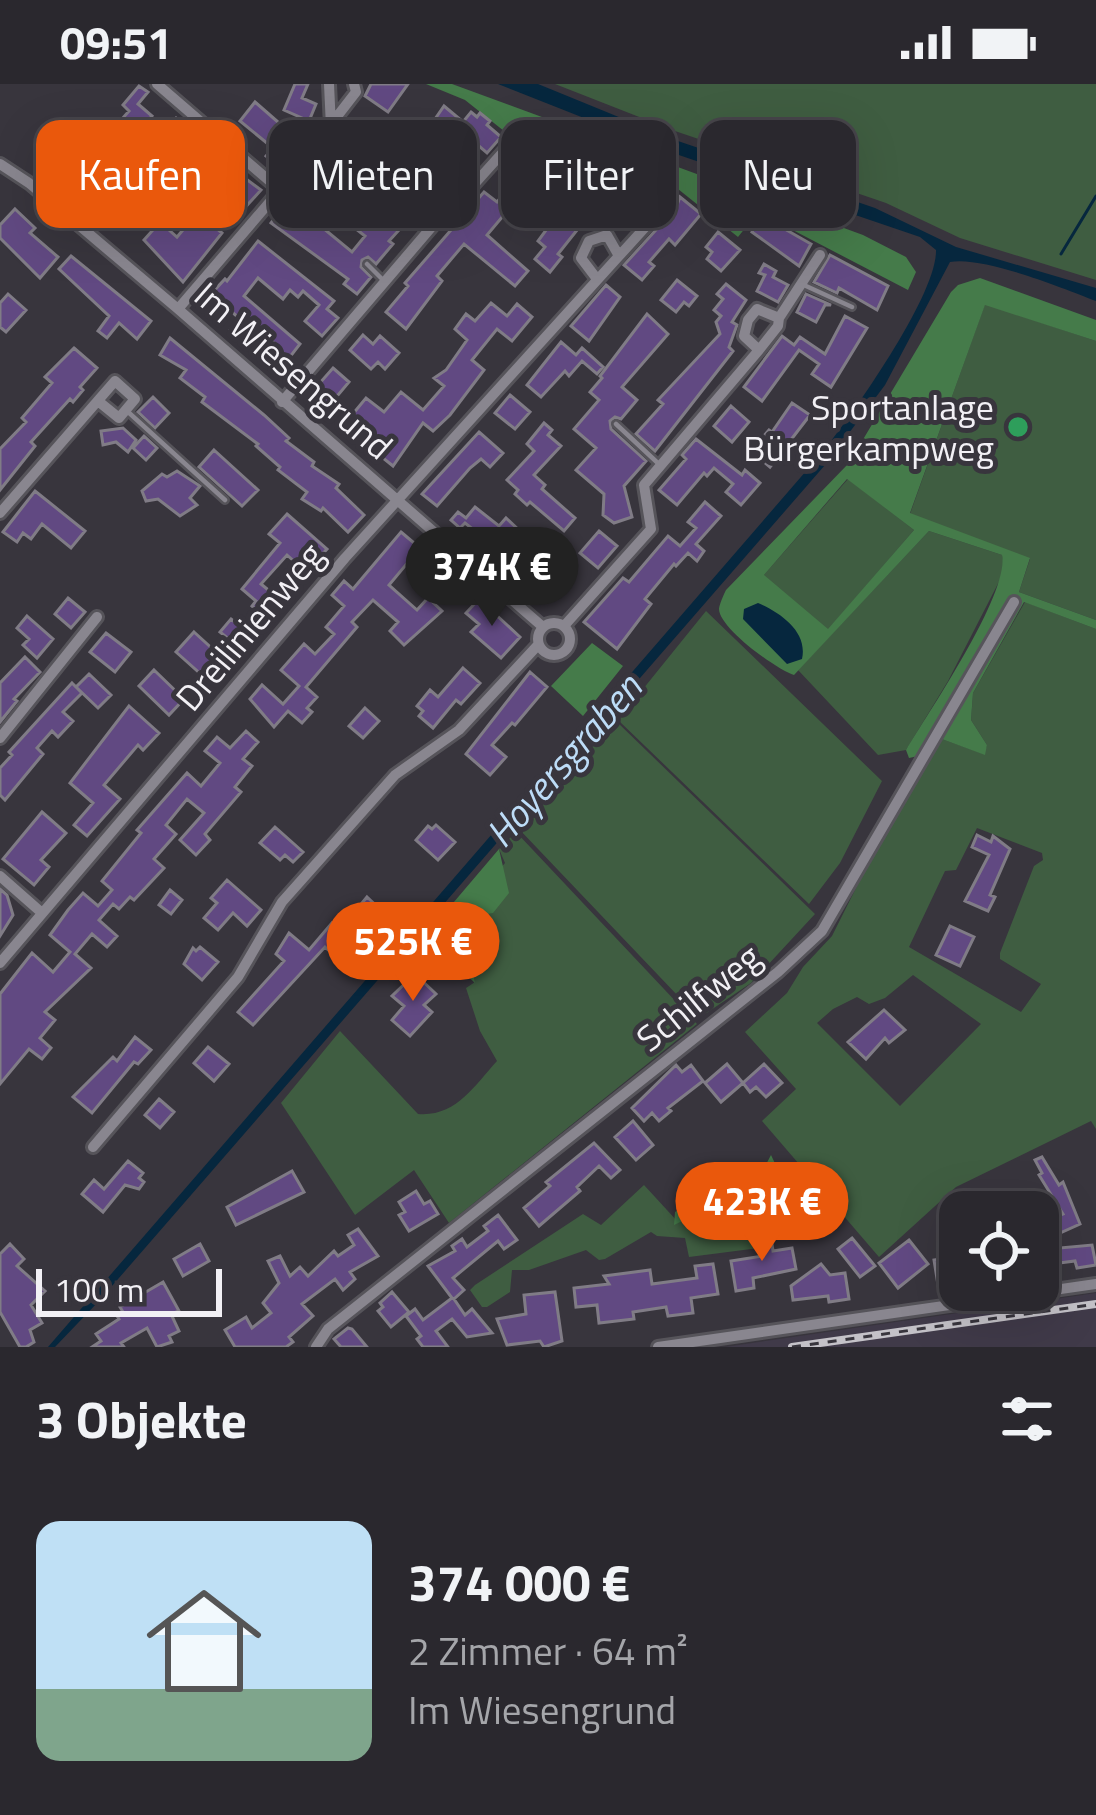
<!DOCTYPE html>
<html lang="de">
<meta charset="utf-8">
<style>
:root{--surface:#2a282e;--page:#36343a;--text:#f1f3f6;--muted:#a5a6aa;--line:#46444a;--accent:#ea580c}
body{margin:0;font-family:"Titillium Web",sans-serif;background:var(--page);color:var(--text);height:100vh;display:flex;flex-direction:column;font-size:45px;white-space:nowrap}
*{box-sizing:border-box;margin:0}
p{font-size:39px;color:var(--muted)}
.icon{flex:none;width:66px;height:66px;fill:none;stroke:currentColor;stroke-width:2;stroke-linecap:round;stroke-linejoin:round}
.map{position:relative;height:1263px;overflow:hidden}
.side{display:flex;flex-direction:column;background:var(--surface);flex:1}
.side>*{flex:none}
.hud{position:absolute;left:36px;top:36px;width:1026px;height:108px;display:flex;gap:24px}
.fabs{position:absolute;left:939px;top:1107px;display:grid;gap:24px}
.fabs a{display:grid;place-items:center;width:120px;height:120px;border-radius:24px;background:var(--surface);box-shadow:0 12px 48px #0002,0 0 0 3px var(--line);font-size:60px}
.scale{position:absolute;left:36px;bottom:30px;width:186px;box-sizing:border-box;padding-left:12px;border:6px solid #f2f0f5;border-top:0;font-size:33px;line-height:42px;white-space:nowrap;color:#f2f0f5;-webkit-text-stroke:9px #38353d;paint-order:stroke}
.price{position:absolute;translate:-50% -102px;padding:0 27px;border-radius:42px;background:var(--accent);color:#fff;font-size:39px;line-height:78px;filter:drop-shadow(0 3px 6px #0008)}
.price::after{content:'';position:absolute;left:50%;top:72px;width:36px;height:27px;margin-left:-18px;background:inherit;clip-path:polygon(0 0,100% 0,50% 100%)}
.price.selected{background:#222;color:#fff}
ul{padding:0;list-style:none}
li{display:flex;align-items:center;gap:36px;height:300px;padding:0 36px}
li span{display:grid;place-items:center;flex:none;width:336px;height:240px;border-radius:24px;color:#555}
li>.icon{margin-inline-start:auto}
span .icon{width:144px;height:144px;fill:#fffc;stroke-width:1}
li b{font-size:51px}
h2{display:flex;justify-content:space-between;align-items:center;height:144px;padding:0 36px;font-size:51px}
.tag{padding:0 42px;border-radius:24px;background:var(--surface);box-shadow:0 12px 48px #0002,0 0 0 3px var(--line);font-size:42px;line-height:108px}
.tag.selected{background:var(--accent);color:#fff}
.status{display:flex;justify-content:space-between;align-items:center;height:84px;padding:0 60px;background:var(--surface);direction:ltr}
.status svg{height:33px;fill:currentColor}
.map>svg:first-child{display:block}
.built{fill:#403a49}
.green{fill:#3f5d41;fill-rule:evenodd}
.forest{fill:#457b4a;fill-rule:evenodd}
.water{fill:#06273e}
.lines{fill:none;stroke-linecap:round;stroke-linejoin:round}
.stream{stroke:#06273e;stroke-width:3}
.building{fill:#614982;stroke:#807c86;stroke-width:3}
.service-casing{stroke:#56545a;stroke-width:10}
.minor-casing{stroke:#56545a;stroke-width:16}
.service{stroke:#89868f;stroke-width:4.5}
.minor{stroke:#89868f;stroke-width:10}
.rail-casing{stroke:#c4c2c8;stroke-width:8}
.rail{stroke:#38353d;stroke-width:3;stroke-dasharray:9;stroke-linecap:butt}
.leisure-dot{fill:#2e9e5b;stroke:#38353d;stroke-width:4.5}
.labels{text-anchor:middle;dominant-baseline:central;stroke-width:10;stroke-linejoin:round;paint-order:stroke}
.street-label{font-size:36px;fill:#f2f0f5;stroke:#38353d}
.poi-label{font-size:36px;fill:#f2f0f5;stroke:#38353d;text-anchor:end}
.water-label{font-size:39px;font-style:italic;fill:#bddcf7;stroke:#38353d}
</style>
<div class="status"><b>09:51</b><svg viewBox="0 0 49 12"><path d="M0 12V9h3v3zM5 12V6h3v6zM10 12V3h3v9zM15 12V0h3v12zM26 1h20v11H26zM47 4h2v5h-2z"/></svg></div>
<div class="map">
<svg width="1096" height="1263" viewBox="0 0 1096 1263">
<rect width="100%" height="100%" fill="#38353d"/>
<path class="built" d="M1096,1209V1263H725Z"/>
<path class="green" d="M555,0H1096V196L960,154L886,119L675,47Z
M985,220L1096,257V536L1019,508L1030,475L910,430Z
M848,395L914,446L828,546L763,492Z
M929,447L1002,471L1005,486L948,597L906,666L878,671L798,586Z
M1025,518L1096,545V1045L1091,1037L956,1103L879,1173L762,1037L796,1005L745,948L787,909L803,883L832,852L879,758L939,654L984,670L987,661L971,636L973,609ZM977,744L1042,769L1043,776L1034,782L1000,869V875L1041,900L1021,928L909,863L945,787L956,786ZM913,891L981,940L900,1022L817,939L833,925L857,913L869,920L885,914Z
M706,527L882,697L840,779L809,820L618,636Z
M616,637L815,830L751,899L699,934L518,744Z
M516,748L697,940L449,1139L414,1086L355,1131L281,1019L340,947L418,1030C456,1033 474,1002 497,977L480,947L466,904L475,898L469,857L471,819L505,779L499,765Z
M781,1089L779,1104L754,1124L759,1164L689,1173L685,1154L657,1152L651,1148L605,1175L599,1176L586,1166L529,1186H512L510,1208L487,1223H482L470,1206L475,1201L583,1130L601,1141L644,1101L678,1138L732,1113L753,1117Z"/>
<path class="forest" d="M426,0H452L863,151L906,173L916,188L908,206L758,128L738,153L668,97L523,39L509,51L465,16Z
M980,194L1096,236V257L985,221L910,429L1030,474L1019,508L1096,536V545L1024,518L973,609L971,636L987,661L985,671L939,654L923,671L909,674L906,666C928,629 1010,509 1002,471L929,447L794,591C777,586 719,544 719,525C719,521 724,510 726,506L849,379L951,208L958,201ZM847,395L914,446L828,545L764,491Z
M592,559L623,582L583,632L551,602Z
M499,765L509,809L493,829L480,831L471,821L469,857L475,899L425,852Z
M771,1071L781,1092L755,1117H724L674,1141L675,1128L735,1086L750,1099L761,1090Z"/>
<path class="water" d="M498,0H538L675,56L875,124L956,163L1096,204V217C1062,204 984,172 950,178L885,301L825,381L99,1217L55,1263H48L826,364C855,326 937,211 936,166L920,153L670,68Z
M758,519C781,529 808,548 802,575L787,580L743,535L744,525Z"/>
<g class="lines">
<path class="stream" d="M1061,170L1096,112"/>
</g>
<path class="building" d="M295,0H308L302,14L316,20L309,37L284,26Z
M371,0H408L388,28L365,12Z
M139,2L148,8L138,20L152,32L137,50L121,36L129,27L123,21Z
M255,18L302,59L281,84L266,72L273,64L240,37Z
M444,22L462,37L441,63L446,67L423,97L411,112L405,108L393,122L409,135L389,157L393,160L376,180L368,173L362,176L361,183L371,193L357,210L344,200L348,195L271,139L316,80L332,61L336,64L357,39L377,55L358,78L366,86L359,94L353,89L312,135L352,168L365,152L351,141L414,72L411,70Z
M471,28L477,33L480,29L490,37L487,41L501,53L487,69L458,44Z
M176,34L196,51L178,73L158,55Z
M553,51L568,64L551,83L536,70Z
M210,68L261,106L241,128L222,112L226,108L198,82Z
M82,69L99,89L98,99L118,117L135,98L125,89L139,73L158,90L134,120L141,126L125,144L63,96L74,83V73Z
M606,78L633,101L640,92L656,106L639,126L612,102L558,170L562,173L550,188L535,175L545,163L538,157L577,104L581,107Z
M513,79L529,92L517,106L501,93Z
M484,108L497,118L502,112L517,125L507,136L503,132L487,151L528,187L515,202L464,160L437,192L442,197L406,245L386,228L408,202L405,199Z
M680,113L701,130L675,161L669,155L649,178L654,182L642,196L624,181L676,124Z
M15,125L35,144L30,149L58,173L40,194L0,154V141Z
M198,128L222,149L183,198L144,156L160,138L177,153Z
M762,132L811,160L799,182L752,148Z
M718,148L740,166L721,187L707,175L712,168L706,163Z
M258,157L334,217L327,225L338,234L322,252L305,237L319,221L303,207L298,213L290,206L283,215L258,194L244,212L300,260L279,287L265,276L277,261L256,245L245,258L230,246L239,234L211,210L225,195L227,197Z
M830,171L888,202L877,226L839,204L837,209L814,198Z
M71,172L151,237L137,255L119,239L107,254L98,247L109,232L59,185Z
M764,180L776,187L773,193L788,201L778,218L757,207L765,191L759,189Z
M677,196L697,212L689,222L684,218L676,228L661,216Z
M726,200L746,216L732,238L737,241L729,263L733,267L655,367L636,350L663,320L658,316L720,250L716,238L721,232L714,226L723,215L717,210Z
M606,201L620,213L589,257L571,242Z
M8,210L26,226L6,248L0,243V219Z
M806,210L831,221H825L816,238L797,228Z
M491,219L507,232L517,220L532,233L512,257L497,245L472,276L484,286L450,331L433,347L423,339L393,382L378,370L384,361L368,348L360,357L342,343L366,314L384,328L401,308L423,326L444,302L434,294L446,286L467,256L455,245L466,230L475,237Z
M647,230L668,250L622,303L637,316L621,335L615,333L610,337L611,345L646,377L624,402L632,433L614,439L603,431L604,410L576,386L596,364L574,345L599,316L590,308L602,294L600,292Z
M845,232L867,244L831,303L812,290L819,280L799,266L762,317L744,303L782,252L794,261L800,253L825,270Z
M363,251L373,260L380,252L399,269L385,285L378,278L371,285L350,266Z
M170,254L264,331L289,354L286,357L314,378L312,382L339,400L336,404L364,431L348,448L323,424L321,427L302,415L307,408L278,386L280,383L256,362L258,360L202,318L205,313L180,294L186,286L160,271Z
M561,258L576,271L582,264L603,283L597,290L582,277L569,292L565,287L541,313L527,301Z
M74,264L97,284L80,303L83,306L73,318L70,315L31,358L35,362L0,406V365L26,338L22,334L52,299L45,293Z
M333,284L349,298L328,323L311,309Z
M510,311L530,328L515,345L495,329Z
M153,313L169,329L155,344L138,328Z
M792,319L810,331L770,383L751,367L769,346L772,348Z
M731,322L749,338L732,358L714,342Z
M544,339L552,346L548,351L561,362L534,391L545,401L542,405L575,434L564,447L530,418L527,421L515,410L518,406L507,396L534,367L527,360Z
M123,344L136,356L128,368L116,358L103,361L101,347Z
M479,348L503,369L490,383L481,375L470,384L437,422L422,410Z
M144,352L157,364L146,376L133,364Z
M696,355L742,391L745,386L760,399L741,421L726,408L733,400L714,384L707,392L704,389L677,421L659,406L686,375L682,371Z
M214,366L258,406L242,422L199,383Z
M177,387L200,402L190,414L197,421L180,432L158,415L146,417L142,407L162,390L167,393Z
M35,407L85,447L71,464L42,440L31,455L23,449L17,458L3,448Z
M705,418L721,432L696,460L704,467L697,477L688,469L676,482L674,480L645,515L651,520L617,565L584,538L623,494L629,498L668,452L680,462L696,444L688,438Z
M475,423L499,442L506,434L520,447L512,456L542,482L556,466L571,479L541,513L503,481L511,473L482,447L479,450L465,439L460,444L451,436L458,428L466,434Z
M287,430L327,465L306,488L287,471L261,500L278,514L263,532L252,522L256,517L242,505L280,459L269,450Z
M599,447L617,462L598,484L580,469Z
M401,448L420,464L389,501L417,526L428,514L442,527L404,561L390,547L398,538L373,516L352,538L357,543L306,603L317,613L307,624L312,628L302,639L288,627L274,643L250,615L262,601L283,620L299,602L281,586L304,560L315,570L334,550L326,543L344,522L332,511L344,497L353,505Z
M436,478L454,494L441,509L422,493Z
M68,514L85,528L71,544L55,530Z
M479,515L520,553L501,574L471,548L479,540L466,529Z
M27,532L53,555L37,574L23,561L29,555L17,544Z
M231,535L254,553L242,566L220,548Z
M194,548L229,580L212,600L176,568Z
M106,549L131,568L115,588L90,568Z
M25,573L40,588L14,615L17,617L0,638V599Z
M463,584L480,599L461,620L456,616L433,644L419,632L423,627L417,622L430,606L438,613Z
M154,586L184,615L169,631L139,602Z
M530,588L547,603L515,641L512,639L492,661L506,673L490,691L466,670Z
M89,590L111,611L98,624L76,603Z
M72,599L82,609L63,628L73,637L58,653L52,647L37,664L43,670L5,716L0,711V684L12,671L9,668Z
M129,622L159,649L143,666L138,661L104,701L120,715L87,752L74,741L93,719L70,699Z
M365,624L379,637L363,654L349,642Z
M246,647L258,658L243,675L252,682L235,703L241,708L205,750L210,756L196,771L180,756L204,729L187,715L166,741L176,750L154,775L164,784L134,816L130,813L119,825L113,820L99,836L117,852L107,863L92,850L75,870L91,884L45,928L55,936L40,954L51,964L42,975L29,965L0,1000V910L32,869L53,888L70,868L50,851L68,826L83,809L98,822L112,806L102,797L141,749L137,746L187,689L201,702L220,679L205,667L217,653L230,664Z
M42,728L66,749L41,776L49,783L34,801L3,775Z
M436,741L455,758L438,776L416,756L428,742L432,745Z
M275,743L303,768L293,778L285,771L280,776L260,759Z
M977,751L991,758L993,752L1010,765L990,811L995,813L988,827L965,817L989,771L972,763Z
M227,796L261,826L247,842L233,829L218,846L204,834L217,819L211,814Z
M0,805L7,811L13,831L0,852Z
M170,806L182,816L171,830L159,821Z
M367,813L381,826L366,843L352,831Z
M332,839L355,860L340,876L325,863L253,941L238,928L284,877L276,870L289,849L309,866Z
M950,842L974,853L960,882L936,871Z
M200,863L218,878L202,896L184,880L193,864L196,867Z
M415,890L436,910L424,921L432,928L410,952L392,936L404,922L392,912Z
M884,926L905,946L889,959L885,954L866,975L848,958Z
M135,953L151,966L138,980L134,978L92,1029L73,1013L113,973L117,977Z
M208,963L229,980L214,997L194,979Z
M727,980L743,999L721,1018L705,999Z
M764,980L782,999L766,1013L756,1003L750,1008L743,999Z
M676,981L682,988L691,981L703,997L668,1024L671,1027L659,1037L652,1029L644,1037L632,1024Z
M159,1015L174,1028L160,1044L145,1031Z
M633,1037L653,1061L636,1076L615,1053Z
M594,1059L620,1086L611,1094L599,1082L577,1103L580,1107L539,1142L524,1124L550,1102L546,1098Z
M1042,1073L1059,1101L1063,1098L1080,1140L1060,1149L1053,1134L1063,1130L1039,1091L1042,1089L1035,1076Z
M128,1077L143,1089L139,1094L144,1098L139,1105L125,1101L103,1128L82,1110L94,1096L104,1105Z
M292,1087L304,1108L236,1141L227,1123Z
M416,1107L424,1120L430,1117L438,1130L409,1147L399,1131L405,1128L399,1118Z
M498,1131L517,1156L504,1165L498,1157L453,1194L464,1206L454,1215L465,1231L472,1225L492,1249L467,1253L452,1235L436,1247L448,1263H423L417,1255L421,1252L406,1232L415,1225L423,1236L452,1214L428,1182L455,1167L452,1162L462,1155L467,1163L488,1147L484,1142Z
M358,1145L378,1172L350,1188L355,1195L343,1206L335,1195L302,1220L313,1232L289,1253L293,1258L286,1263H235L225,1246L246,1233L252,1244L271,1229L263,1219L279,1199L268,1177L280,1172L290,1192L300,1183L308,1192L334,1167L338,1172L354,1161L348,1151Z
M770,1145L773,1167L792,1164L796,1185L753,1194L754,1204L736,1207L731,1177L763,1172L759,1148Z
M852,1154L875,1182L860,1193L838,1165Z
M909,1156L928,1180L898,1204L879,1179Z
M10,1160L24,1175L17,1182L45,1207L31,1221L42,1239L30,1246L34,1258L26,1263H20L0,1228V1170Z
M200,1160L209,1177L183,1192L174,1175Z
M1092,1161L1096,1181L1077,1184L1075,1177L1051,1180L1048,1165Z
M954,1173L958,1198L938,1201L934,1176Z
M713,1180L718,1210L691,1214L693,1229L668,1232L666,1223L633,1228L634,1235L599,1239L597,1221L576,1223L574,1204L609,1200L604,1192L650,1186L652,1200L697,1194L695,1182Z
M821,1180L830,1191L845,1189L849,1215L829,1218L828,1212L793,1216L791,1202Z
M163,1198L179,1227L171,1230L179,1247L169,1252L172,1258L157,1263L147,1244L121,1259L124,1263H92L101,1257L96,1250L119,1235L117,1232L123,1228L120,1223Z
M392,1208L409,1228L391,1243L378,1227L383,1223L380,1219Z
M555,1208L562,1257L544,1263L540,1257L507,1261L497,1235L526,1230L524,1211Z
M348,1244L352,1245L367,1263H341L334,1255Z"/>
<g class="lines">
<defs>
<path id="service" d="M367,180L385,198
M806,202L852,223
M127,327L225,416
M616,340L661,382"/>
<path id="minor" d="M157,0L280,106
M329,0L331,43
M0,80L29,99L178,225L543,543
M469,106L513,57
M619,172L669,117
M178,225L280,106L356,8L354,0
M779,234L820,171
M282,318L441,132L469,106L467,97L454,87L437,99L441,132
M0,429L115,297L135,315L119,334L98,317
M538 555a16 16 0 1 1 32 0a16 16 0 1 1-32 0Z
M564,542L651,445L644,401L759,266L744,252L748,236L757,225L779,234L778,242L759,266
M0,654L97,533
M0,792L42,829
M0,879L345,474L619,172L607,151L589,157L581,174L597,195
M93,1063L238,893L282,818L395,691L459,646L538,561
M316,1263L328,1245L778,888L822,847L1014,518
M658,1263L1096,1200"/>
</defs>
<use href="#service" class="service-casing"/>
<use href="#minor" class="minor-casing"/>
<use href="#service" class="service"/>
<use href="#minor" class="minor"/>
<defs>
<path id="rail" d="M792,1263L1096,1220"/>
</defs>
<use href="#rail" class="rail-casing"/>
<use href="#rail" class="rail"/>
</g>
<circle class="leisure-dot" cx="1018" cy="343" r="12"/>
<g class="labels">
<g class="street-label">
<text transform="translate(294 286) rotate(41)">Im Wiesengrund</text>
<text transform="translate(249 542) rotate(-50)">Dreilinienweg</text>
<text transform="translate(698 913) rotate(-39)">Schilfweg</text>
</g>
<g class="poi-label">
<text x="994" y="322">Sportanlage<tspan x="994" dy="41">Bürgerkampweg</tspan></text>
</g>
<g class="water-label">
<text transform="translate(563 676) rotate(-49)">Hoyersgraben</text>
</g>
</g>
</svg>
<div class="fabs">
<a><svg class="icon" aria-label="locate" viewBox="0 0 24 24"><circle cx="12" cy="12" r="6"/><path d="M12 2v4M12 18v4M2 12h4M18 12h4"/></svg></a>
</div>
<div class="scale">100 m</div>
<b class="price selected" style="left:492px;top:545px">374K €</b>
<b class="price" style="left:413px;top:920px">525K €</b>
<b class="price" style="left:762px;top:1180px">423K €</b>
<div class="hud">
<a class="tag selected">Kaufen</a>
<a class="tag">Mieten</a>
<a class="tag">Filter</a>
<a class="tag">Neu</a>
</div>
</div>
<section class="side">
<h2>3 Objekte<svg class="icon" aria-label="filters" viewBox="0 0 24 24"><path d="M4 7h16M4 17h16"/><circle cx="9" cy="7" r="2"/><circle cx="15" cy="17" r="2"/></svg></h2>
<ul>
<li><span style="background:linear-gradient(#bfe0f5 70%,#7fa58c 0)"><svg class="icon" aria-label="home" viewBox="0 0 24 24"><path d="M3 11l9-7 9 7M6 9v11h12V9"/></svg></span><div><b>374 000 €</b><p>2 Zimmer · 64 m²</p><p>Im Wiesengrund</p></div></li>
</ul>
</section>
